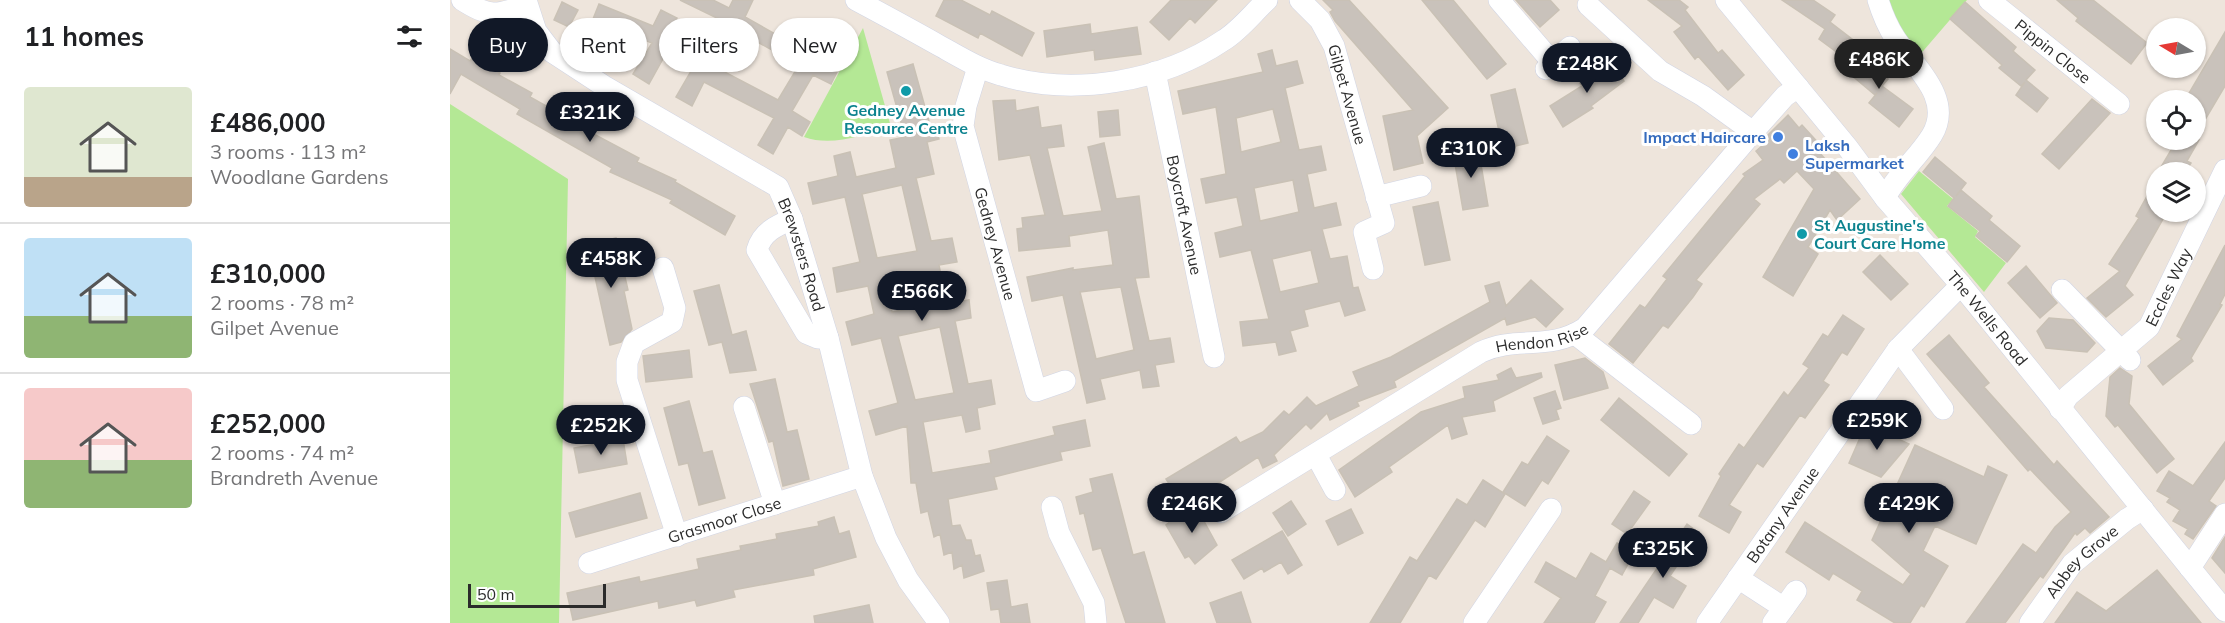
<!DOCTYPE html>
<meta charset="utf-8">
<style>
:root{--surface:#fff;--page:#f6f6f6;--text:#202124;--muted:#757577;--line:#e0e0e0;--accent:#111827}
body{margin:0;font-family:Mulish,sans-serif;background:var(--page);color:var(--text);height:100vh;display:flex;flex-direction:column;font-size:22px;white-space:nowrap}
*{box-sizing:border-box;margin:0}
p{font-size:20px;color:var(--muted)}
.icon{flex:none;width:33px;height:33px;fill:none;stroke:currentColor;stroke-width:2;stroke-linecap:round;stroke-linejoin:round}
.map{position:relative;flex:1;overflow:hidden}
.panel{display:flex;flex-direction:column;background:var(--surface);width:450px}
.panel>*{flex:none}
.guide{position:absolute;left:18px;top:18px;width:570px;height:54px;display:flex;gap:12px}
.needle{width:39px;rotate:280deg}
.controls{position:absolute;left:1696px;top:18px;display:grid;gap:12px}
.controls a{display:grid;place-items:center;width:60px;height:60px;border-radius:50%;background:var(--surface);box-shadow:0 2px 4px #0004;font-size:30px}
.scale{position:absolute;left:18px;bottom:15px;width:138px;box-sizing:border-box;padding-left:6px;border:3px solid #2b2b2b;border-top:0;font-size:16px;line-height:21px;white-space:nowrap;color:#2b2b2b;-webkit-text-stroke:4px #fff;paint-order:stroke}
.price{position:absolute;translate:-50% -51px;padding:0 14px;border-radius:21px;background:var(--accent);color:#fff;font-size:20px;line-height:39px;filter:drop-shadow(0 2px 3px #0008)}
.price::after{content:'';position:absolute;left:50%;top:36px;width:18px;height:14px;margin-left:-9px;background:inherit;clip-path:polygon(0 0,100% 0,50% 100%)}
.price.on{background:#222;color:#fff}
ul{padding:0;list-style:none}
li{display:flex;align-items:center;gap:18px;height:150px;padding:0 24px}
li+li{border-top:2px solid var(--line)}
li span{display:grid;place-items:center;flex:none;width:168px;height:120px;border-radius:6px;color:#555}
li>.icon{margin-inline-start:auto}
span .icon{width:72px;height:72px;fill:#fffc;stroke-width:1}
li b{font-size:26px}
h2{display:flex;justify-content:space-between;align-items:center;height:72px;padding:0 24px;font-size:26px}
.chip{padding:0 21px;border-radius:27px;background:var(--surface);box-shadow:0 2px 4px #0004;font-size:21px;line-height:54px}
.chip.on{background:var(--accent);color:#fff}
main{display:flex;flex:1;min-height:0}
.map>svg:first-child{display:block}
.green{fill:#b4e895}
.building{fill:#c9c2bb;stroke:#c9c1b5;stroke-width:1.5;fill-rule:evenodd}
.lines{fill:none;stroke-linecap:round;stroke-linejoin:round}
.minor-casing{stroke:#d1d5e4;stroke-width:22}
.minor{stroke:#fff;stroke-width:21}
.culture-dot{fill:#0f9aa8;stroke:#fff;stroke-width:2}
.shop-dot{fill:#3f7fe0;stroke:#fff;stroke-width:2}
.labels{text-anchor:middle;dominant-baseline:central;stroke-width:6;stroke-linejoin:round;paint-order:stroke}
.street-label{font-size:16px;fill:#2b2b2b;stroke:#fff}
.culture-label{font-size:16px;font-weight:bold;fill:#0d838f;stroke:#fff}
.shop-label{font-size:16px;font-weight:bold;fill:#366cbe;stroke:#fff;text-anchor:end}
</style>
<main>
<section class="panel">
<h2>11 homes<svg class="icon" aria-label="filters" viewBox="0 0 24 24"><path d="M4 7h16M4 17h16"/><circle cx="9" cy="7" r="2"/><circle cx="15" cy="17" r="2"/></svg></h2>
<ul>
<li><span style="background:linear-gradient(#dfe7d0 75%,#b9a48a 0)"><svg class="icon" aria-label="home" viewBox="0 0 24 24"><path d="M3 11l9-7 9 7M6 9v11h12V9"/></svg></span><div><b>£486,000</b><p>3 rooms · 113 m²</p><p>Woodlane Gardens</p></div></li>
<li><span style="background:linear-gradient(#bfe0f5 65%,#8fb573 0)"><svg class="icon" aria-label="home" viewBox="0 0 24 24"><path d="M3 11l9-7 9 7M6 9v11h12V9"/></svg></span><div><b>£310,000</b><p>2 rooms · 78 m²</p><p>Gilpet Avenue</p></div></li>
<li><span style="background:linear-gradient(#f6c9c9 60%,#8fb573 0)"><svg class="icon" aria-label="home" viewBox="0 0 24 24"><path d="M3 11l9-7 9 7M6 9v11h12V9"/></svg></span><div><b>£252,000</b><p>2 rooms · 74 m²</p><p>Brandreth Avenue</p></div></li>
</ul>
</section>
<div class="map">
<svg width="1775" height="623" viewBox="0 0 1775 623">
<rect width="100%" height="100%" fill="#eee5dc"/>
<path class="green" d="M1439,0H1517L1468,57L1445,20Z
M413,28L441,127C412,135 382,147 354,137Z
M0,104L118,179L109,623H0Z
M1469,171L1503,199L1497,206L1528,231L1525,237L1556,263L1534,292L1451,194Z"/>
<path class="building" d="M230,0H263L279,8L283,0H303L295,17L357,52L364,37L380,45L370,63L387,72L381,84L363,75L342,111L360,122L352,136L338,127L323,154L308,145L324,118L254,82L242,106L226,97L241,71L214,57L199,84L183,74L202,43L143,19L149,4L203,26L211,10L227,18L216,40L250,57L269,19ZM284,29L349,65L328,100L265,67Z
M494,0H511L540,15L542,11L584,33L572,56L530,33L528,38L486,16Z
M721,0H767L745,23L740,18L719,40L700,22Z
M873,0H899L998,108L967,136L973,163L944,170L933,116L963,110L885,21L880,12L883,10Z
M972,0H1003L1056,64L1037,79Z
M1066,0H1100L1109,10L1090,27Z
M1198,0H1229L1238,7L1235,10L1268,53L1272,50L1294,75L1278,90L1248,56L1245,59L1224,32L1232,26Z
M1332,0H1363L1385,15L1380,22L1411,46L1400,62L1369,39L1375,29Z
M1607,0H1643L1697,43L1681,64L1626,21L1628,18Z
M112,2L128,10L119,27L104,20Z
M1515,2L1566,47L1563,51L1585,70L1576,80L1598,98L1587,112L1566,95L1575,82L1571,86L1549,68L1552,65L1500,19Z
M640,24L641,34L687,27L691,54L645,60L644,50L597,57L594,31Z
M1775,32V86L1746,135V100H1735Z
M0,49L20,61L23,57L50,73L49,75L82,93L80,97L107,112L106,114L189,158L187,162L226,180L225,182L285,216L275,235L220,203L222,200L160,172L162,168L67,114L70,109L11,74L0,94Z
M822,50L826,66L847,61L853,83L835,88L849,150L871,146L876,170L857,174L864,208L886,203L891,225L872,229L880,259L897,256L903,288L908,287L915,310L895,316L890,301L854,310L858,326L840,331L846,351L829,355L826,342L793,346L790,322L819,319L801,250L770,257L765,233L793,226L787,197L756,203L751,179L776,174L766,107L733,114L728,91L813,72L808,54ZM823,109L831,142L791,152L786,118ZM843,180L849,212L810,221L804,188ZM861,250L869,283L830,292L822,259Z
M1408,53L1438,79L1432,86L1463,109L1449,127L1419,103L1427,93L1425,95L1394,69Z
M1160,61L1174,81L1141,106L1143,108L1113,127L1100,106L1132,86L1130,83Z
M463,64L480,125L485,124L489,139L477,142L484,174L466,178L481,241L502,238L507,262L489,265L496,304L519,300L521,318L505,321L518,384L541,380L545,404L527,408L530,429L516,432L512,415L473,422L482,473L541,463L539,451L605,435L603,427L635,420L640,446L610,452L612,460L544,477L547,489L498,499L502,526L510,525L516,540H521L525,556L530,555L534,571L514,578L512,565L504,569L502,552L494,555L490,534L484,537L478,511L471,513L466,483H461L457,426L426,435L419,411L448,403L431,338L402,345L396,322L424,314L418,286L387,292L383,268L410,262L395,197L363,204L358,183L388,176L384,156L400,152L406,177L446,168L440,140L455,137L437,72ZM452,185L467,251L427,258L412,194ZM476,273L481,304L442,312L435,281ZM490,327L504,393L465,400L448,336Z
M1065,89L1078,143L1053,149L1041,95Z
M1642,99L1660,113L1609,169L1592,154Z
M565,100L566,111L588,107L591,128L611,125L614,146L597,148L613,216L652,211L638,147L654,143L666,199L689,196L699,277L685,278L699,341L720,338L724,362L705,365L709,386L693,388L690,370L650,379L655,399L637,403L613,295L582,301L577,277L623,268V270L663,265L658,230L619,236L620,246L569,251L567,229L573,228L572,218L595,215L580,155L549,160L543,101ZM671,287L684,350L646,359L630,292Z
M668,110L670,135L650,137L648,112Z
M1338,115L1349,128L1352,125L1373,148L1369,152L1410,199L1387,220L1380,210L1358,247L1368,254L1343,296L1313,277L1364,189L1347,171L1334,183L1330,179L1304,199L1310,204L1246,280L1252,284L1243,297L1218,328L1213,325L1183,363L1159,344L1190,305L1195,308L1217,279L1213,276L1295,176L1293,174L1313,160L1306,151L1320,139L1317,136Z
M1727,140H1749L1737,161L1741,163L1735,172H1708Z
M1028,147L1038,206L1013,210L1003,152Z
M1485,157L1516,183L1506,196L1511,190L1542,216L1539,220L1570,246L1557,262L1526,236L1530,231L1498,206L1504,198L1473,172Z
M1707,178V212H1717L1675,286L1683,295L1656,317L1637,298L1670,271L1659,264L1689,218L1686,216Z
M988,202L1000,260L975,265L963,207Z
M166,238L178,290L174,291L182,329L171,342L160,345L138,245Z
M1775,245V294L1770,304L1772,305L1741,358L1743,361L1713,385L1698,366L1732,339L1727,336Z
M1430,255L1458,284L1441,300L1413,272Z
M1576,266L1607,303L1590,318L1558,283Z
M1081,280L1113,309L1096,327L1085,317L1057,325L1055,318L944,381L946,387L907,402L909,406L880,420L877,413L861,429L856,424L824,455L827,461L813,468L808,457L733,506L716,479L786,437L790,443L813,432L834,411L839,415L857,397L866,406L909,386L903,372L941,357L1040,302L1035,286L1049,282L1056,306Z
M269,285L282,335L296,331L306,370L280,373L272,342L259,345L244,291Z
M1393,315L1414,329L1397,355L1392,352L1373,381L1379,385L1355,418L1350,415L1313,467L1307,463L1279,505L1291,512L1279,533L1249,516L1271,476L1269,474L1289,444L1294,448L1334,392L1338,396L1359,368L1353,364L1373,334L1378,337Z
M1599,318L1623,320L1645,343L1637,352L1596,348L1587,331Z
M1499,335L1539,383L1534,387L1604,465L1607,461L1659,517L1640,533L1635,528L1627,535L1625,533L1593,578L1590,576L1555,623H1516L1573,544L1586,553L1605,527L1621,512L1580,469L1578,471L1477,354Z
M239,350L242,377L196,382L193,356Z
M1135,358L1153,372L1158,388L1114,400L1105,365Z
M1061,368L1066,378L1091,373L1092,377L1043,401L1045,411L1012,417L1017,434L1002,439L998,425L939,467L942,472L905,497L889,470L971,412L1015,398L1013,387L1049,380L1047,375Z
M1670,368L1682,376L1679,404L1724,459L1707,473L1668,425L1665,427L1656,416L1660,377Z
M325,379L337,432L347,430L359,479L333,486L323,441L319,442L300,384Z
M1105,391L1111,408L1106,410L1109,419L1093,424L1084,398Z
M1169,398L1237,454L1219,476L1151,420Z
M239,401L253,453L262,451L275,498L249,505L238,463L229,465L214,408Z
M1416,424L1459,444L1431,477L1399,463Z
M1097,436L1119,451L1098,484L1092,480L1075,506L1053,492L1072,462L1078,465Z
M173,439L177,464L129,473L124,448Z
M1775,442V478L1759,501L1766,506L1743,539L1735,534L1738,529L1723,521L1730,510L1717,502L1720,498L1707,491L1719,471L1743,486Z
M1465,445L1534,477L1538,466L1557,475L1526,544L1485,526L1473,551L1498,566L1474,607L1471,605L1460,623H1445L1407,600L1412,591L1383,573L1379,580L1336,552L1355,522L1453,585L1461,574L1422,540Z
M662,474L683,555L694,552L715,623H676L651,548L643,550L634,513L630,514L626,497L643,492L640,479Z
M1033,480L1055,494L1035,527L1025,520L986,579L979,575L950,623H920L960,557L967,561L1007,499L1017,505Z
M1184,491L1200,502L1177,534L1162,524Z
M190,493L197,518L126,537L119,513Z
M841,501L856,524L838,536L823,513Z
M744,503L767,545L745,564L739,556L735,558L716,525Z
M901,509L913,533L888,545L876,521Z
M384,517L389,534L399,531L406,557L363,569L364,575L283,590L285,597L247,606L245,600L209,608L208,601L123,620L117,593L189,577L190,582L249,569L247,559L291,550L290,546L327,539L326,534L369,526L368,522Z
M1237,524L1249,533L1220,576L1236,586L1223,608L1204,597L1188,623H1170Z
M832,531L852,565L838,574L831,562L814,572L812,568L794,579L782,560Z
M1775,537V573L1762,558Z
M1167,543L1184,553L1172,575L1160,568L1145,596L1156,602L1144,623H1094L1111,598L1085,582L1096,562L1126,579L1141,553L1156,562Z
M1707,570L1751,623H1605L1627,592L1656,611Z
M557,580L561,607L577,604L580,623H551L549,609L541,610L537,583Z
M791,592L801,623H767L760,603Z
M419,605L423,623H365L364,616Z"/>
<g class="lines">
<defs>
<g id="minor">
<path d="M12,0C39,17 46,16 76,5"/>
<path id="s1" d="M76,0L86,31L102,52L154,86L328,187L342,219L378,338L412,476L436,538L458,580L489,623"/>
<path d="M406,0C434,15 462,30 490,46C510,57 529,69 551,75C623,97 712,82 774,40C790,30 803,13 817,0"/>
<path id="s2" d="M850,0L870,20L884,46L934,223L914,232L923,269"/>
<path d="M1049,0L1103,63"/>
<path id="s3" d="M1276,0L1398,148L1435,198L1511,285L1775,611"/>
<path d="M1428,0C1432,13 1438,27 1445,38C1464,67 1504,98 1482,135C1468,158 1447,174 1435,198"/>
<path id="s4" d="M1539,0L1669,104"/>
<path d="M1138,5L1210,71L1253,96L1303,132"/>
<path id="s5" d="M528,67L516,106L513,126L586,391L615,381"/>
<path d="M1096,69L1120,47"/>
<path id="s6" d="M705,72L764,357"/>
<path d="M926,197L971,186"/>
<path d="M342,219C326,226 312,232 307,250L356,333L368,338H378"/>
<path d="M213,268L225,308L222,322L184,343L177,362V380L227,536"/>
<path d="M1612,290L1680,360"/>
<path d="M1125,334L1241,424"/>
<path d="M1448,349L1493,409"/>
<path d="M294,407L325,504"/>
<path id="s7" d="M1610,409L1618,396L1699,327L1775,170"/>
<path d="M866,455L885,490"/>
<path d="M602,507L609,533L644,603L646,623"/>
<path id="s8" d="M771,512L1031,352C1067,335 1098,352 1135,328L1303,132L1335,96L1348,87"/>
<path id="s9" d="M139,563L412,476"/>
<path d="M1740,568L1775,514"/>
<path d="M1288,578L1334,608"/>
<path d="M1024,623L1101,509"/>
<path id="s10" d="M1257,623L1448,349L1511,285"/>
<path d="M1323,623L1346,591"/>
<path id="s11" d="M1580,623L1622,564L1677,519L1693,509"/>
</g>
</defs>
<use href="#minor" class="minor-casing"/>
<use href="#minor" class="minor"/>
</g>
<g class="culture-dot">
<circle cx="456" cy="91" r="6"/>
<circle cx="1352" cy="234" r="6"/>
</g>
<g class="shop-dot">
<circle cx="1328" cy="137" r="6"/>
<circle cx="1343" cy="154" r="6"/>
</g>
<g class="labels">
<g class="street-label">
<text stroke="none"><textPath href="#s4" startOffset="82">Pippin Close</textPath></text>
<text stroke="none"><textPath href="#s2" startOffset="108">Gilpet Avenue</textPath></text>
<text stroke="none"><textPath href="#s6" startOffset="146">Boycroft Avenue</textPath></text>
<text stroke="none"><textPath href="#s5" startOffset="183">Gedney Avenue</textPath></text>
<text stroke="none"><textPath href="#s1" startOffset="394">Brewsters Road</textPath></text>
<text stroke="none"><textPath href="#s7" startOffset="166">Eccles Way</textPath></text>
<text stroke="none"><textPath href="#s3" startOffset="412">The Wells Road</textPath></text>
<text stroke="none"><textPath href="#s8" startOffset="368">Hendon Rise</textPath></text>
<text stroke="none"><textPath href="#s10" startOffset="132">Botany Avenue</textPath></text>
<text stroke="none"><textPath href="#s9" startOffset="142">Grasmoor Close</textPath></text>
<text stroke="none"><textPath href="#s11" startOffset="81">Abbey Grove</textPath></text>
</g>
<g class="culture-label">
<text x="456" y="110">Gedney Avenue<tspan x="456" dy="18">Resource Centre</tspan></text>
<text x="1364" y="225" text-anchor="start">St Augustine's<tspan x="1364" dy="18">Court Care Home</tspan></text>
</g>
<g class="shop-label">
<text x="1316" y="137">Impact Haircare</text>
<text x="1355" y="145" text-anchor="start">Laksh<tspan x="1355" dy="18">Supermarket</tspan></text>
</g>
</g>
</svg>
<div class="controls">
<a><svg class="needle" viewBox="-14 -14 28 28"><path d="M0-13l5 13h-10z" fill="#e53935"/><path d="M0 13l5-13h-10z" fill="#757577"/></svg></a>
<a><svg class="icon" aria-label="locate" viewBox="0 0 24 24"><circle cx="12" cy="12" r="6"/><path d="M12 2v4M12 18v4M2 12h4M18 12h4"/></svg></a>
<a><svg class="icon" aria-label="layers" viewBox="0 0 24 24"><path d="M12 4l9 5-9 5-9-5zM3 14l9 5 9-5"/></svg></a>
</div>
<div class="scale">50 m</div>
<b class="price on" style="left:1429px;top:90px">£486K</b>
<b class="price" style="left:1137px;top:94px">£248K</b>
<b class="price" style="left:140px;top:143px">£321K</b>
<b class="price" style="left:1021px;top:179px">£310K</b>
<b class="price" style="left:161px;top:289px">£458K</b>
<b class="price" style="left:472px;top:322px">£566K</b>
<b class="price" style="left:1427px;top:451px">£259K</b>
<b class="price" style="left:151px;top:456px">£252K</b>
<b class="price" style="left:742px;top:534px">£246K</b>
<b class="price" style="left:1459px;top:534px">£429K</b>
<b class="price" style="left:1213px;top:579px">£325K</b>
<div class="guide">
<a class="chip on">Buy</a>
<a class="chip">Rent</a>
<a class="chip">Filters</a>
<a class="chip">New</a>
</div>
</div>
</main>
